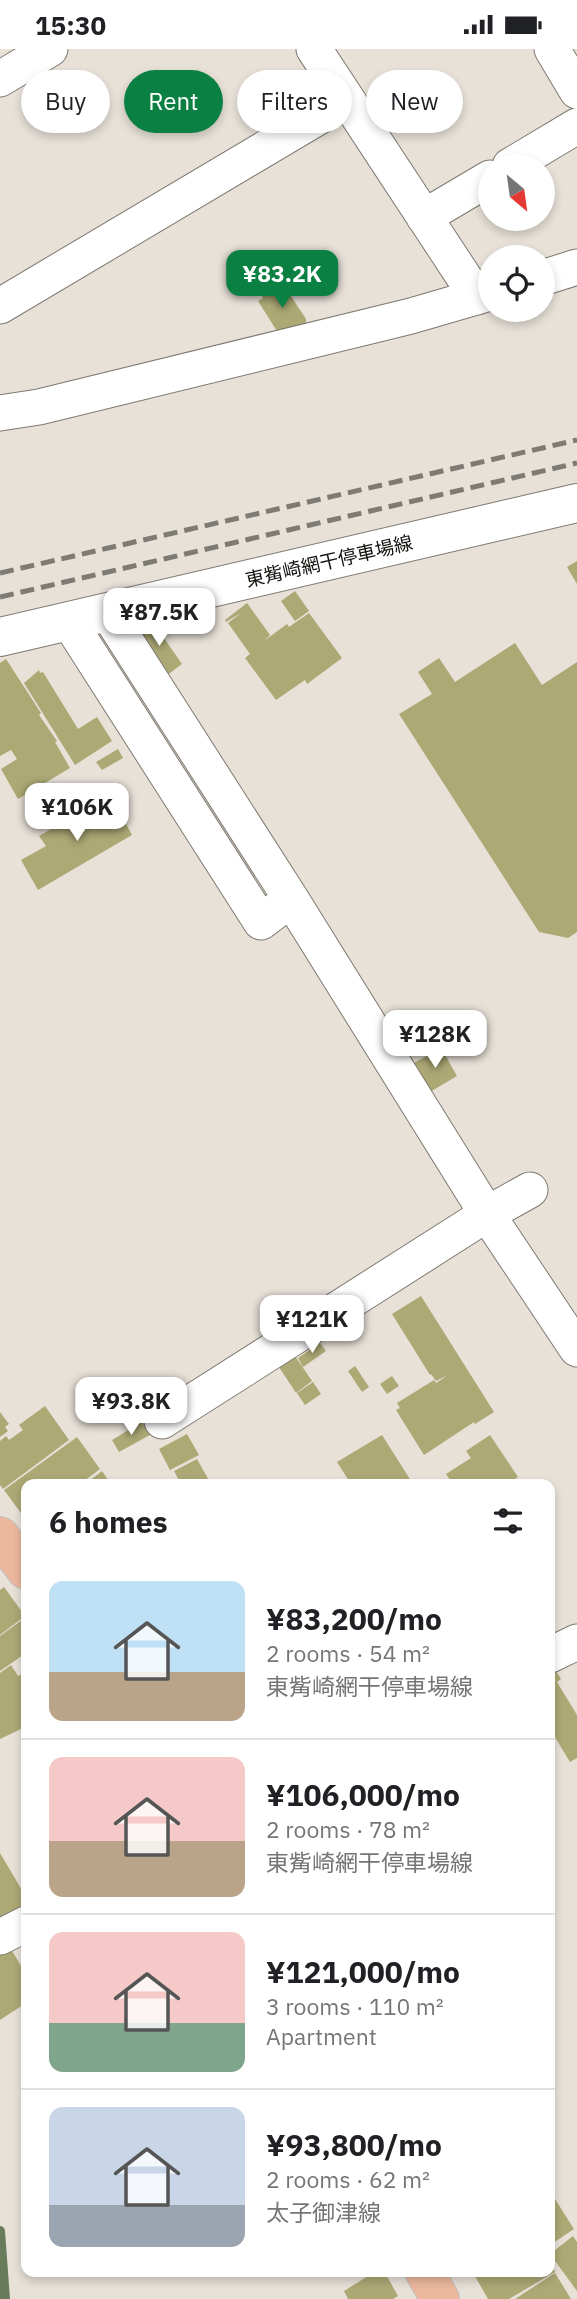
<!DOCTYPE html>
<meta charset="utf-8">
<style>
:root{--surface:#fff;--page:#f6f6f6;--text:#202124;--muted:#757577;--line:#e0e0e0;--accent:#0b8043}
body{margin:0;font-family:"IBM Plex Sans","Noto Sans JP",sans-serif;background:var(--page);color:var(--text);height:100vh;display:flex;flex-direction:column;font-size:26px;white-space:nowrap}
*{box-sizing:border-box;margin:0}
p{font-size:23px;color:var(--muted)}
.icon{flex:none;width:38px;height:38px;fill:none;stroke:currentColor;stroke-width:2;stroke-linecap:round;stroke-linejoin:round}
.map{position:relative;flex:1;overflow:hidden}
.panel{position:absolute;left:21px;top:1430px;width:534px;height:798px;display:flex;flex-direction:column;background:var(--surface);border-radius:14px;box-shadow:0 4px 10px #0003}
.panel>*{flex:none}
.hud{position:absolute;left:21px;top:21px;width:536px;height:63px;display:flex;gap:14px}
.needle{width:46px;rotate:151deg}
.fabs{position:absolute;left:478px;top:105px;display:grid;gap:14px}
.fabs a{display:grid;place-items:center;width:77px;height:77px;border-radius:50%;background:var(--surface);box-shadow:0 4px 10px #0003;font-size:35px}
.price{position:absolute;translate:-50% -60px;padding:0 16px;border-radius:14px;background:#fff;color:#222;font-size:23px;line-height:46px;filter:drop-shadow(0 2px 4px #0008)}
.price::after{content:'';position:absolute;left:50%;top:42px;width:21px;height:16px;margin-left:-10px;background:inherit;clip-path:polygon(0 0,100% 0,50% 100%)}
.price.selected{background:var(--accent);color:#fff}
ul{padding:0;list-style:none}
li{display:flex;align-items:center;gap:21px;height:175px;padding:0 28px}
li+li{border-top:2px solid var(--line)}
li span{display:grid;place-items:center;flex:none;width:196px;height:140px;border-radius:14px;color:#555}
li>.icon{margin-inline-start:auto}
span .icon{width:84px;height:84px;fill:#fffc;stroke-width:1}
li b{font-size:30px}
h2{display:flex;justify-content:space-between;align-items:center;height:84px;padding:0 28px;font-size:30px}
.chip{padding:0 24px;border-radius:32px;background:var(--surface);box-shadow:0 4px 10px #0003;font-size:24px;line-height:63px}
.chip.selected{background:var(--accent);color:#fff}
.status{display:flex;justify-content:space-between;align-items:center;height:49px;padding:0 35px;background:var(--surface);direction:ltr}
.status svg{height:19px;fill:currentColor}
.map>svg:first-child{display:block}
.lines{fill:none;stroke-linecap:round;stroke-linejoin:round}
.stream{stroke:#687c5c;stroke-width:10}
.building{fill:#aca975}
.street-casing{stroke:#7f7971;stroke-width:37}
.secondary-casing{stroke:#7f7971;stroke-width:40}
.primary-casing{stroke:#c2c1c0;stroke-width:40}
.street{stroke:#fff;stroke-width:35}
.secondary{stroke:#fff;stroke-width:38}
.primary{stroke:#ecb89d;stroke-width:38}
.rail{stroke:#7e7a74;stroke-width:5;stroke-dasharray:14 7;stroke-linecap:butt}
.labels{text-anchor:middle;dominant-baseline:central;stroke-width:5;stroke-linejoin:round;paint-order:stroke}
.street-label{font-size:19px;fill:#13110e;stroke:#fff}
</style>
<div class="status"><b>15:30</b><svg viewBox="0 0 49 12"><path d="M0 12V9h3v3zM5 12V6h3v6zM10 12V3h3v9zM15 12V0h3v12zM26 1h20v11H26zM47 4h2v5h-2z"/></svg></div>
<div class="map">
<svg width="577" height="2250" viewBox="0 0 577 2250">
<rect width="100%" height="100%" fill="#e7e1d8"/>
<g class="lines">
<path class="stream" d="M0,2182L5,2250"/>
</g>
<path class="building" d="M277,233L280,237L283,235L306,270V274L286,286L280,287L258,252L263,249L260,244Z
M577,512V535L567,518Z
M295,542L309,562L295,572L281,552Z
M247,554L270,586L264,592L287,575L289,578L309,564L342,609L307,635L305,631L276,651L245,609L250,605L228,574L241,564L226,573L225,571Z
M152,572L182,615L166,627L136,584Z
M515,594L542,636L577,613V883L568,889L539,883L399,665L432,645L418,623L439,609L455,633Z
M6,610L41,664L39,666L57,692L55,693L70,719L18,750L1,720L17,710L11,701L0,707V614Z
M39,621L40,624L43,623L78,680L97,668L112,692L75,716L24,634Z
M118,700L123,709L102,721L96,713Z
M96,747L102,757L113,751L132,786L38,841L21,811L46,797L39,787L72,768L78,778L90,771L81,756Z
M441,999L457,1027L430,1043L414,1014Z
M421,1247L494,1363L475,1375L474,1373L424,1406L396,1361L400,1359L397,1354L434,1331L436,1334L448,1326L436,1332L431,1325L430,1326L392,1265Z
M320,1294L326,1302L303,1318L298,1309Z
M295,1307L312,1332L296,1344L279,1318Z
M355,1317L369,1338L362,1343L348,1322Z
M392,1327L399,1337L387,1345L380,1335Z
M313,1333L321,1345L305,1356L297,1344Z
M45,1357L69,1391L3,1440L0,1436V1392L6,1387L9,1391L23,1381L19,1376Z
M0,1363L9,1375L5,1378L8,1382L0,1388Z
M142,1373L150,1386L119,1403L112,1391Z
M187,1385L199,1406L170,1421L159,1400Z
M382,1386L413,1435H351L337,1413Z
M490,1386L518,1428L507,1435H453L446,1425L471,1409L466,1402Z
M77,1388L100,1420L80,1435H26V1471L4,1441Z
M197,1410L211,1435H181L174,1422Z
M102,1422L111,1435H85Z
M4,1538L25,1567L0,1586V1541Z
M26,1568V1604L0,1622V1587Z
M551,1614L561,1630L557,1633L577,1666V1709L570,1713L550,1680V1615Z
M11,1616L18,1627L25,1623L26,1625V1676L23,1679L0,1690V1624Z
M0,1804L26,1848V1854L0,1870Z
M9,1897L26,1925V1954L0,1971V1902Z
M550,2142L574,2180L550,2196Z
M573,2187L577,2193V2242L550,2205Z
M550,2213L555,2223L509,2250H488L472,2222H550Z
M376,2222H384L398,2247L393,2250H348L344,2242Z
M555,2224L571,2250H515Z"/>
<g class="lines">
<defs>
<path id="street" d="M314,0L477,248
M552,0L577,42
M0,30L50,0
M510,117L577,77
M424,168L490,129
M542,229L577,218
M0,257L347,51
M0,364L39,358L411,267L490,244
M108,564L291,850L487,1165L577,1300
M68,571L261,873L291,850
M162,1372L487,1165L530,1141
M550,1606L577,1593
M0,1888L26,1875"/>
<path id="secondary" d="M0,588L577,454"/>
<path id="primary" d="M0,1487L26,1521
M424,2222L440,2250"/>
</defs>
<use href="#street" class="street-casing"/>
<use href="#secondary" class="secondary-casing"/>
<use href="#primary" class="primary-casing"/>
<use href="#street" class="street"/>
<use href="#secondary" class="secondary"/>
<use href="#primary" class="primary"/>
<path class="rail" d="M0,524L577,391
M0,548L577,414"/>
</g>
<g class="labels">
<g class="street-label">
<text transform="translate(329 512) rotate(-13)">東觜崎網干停車場線</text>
</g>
</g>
</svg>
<div class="fabs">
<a><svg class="needle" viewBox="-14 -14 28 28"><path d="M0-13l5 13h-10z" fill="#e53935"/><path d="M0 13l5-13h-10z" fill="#757577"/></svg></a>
<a><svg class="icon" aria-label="locate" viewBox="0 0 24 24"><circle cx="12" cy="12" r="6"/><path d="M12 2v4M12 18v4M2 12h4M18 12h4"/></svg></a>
</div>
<b class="price selected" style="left:282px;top:261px">¥83.2K</b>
<b class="price" style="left:159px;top:599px">¥87.5K</b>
<b class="price" style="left:77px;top:794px">¥106K</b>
<b class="price" style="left:435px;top:1021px">¥128K</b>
<b class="price" style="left:312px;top:1306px">¥121K</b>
<b class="price" style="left:131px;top:1388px">¥93.8K</b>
<div class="hud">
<a class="chip">Buy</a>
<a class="chip selected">Rent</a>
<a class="chip">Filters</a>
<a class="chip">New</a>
</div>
<section class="panel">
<h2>6 homes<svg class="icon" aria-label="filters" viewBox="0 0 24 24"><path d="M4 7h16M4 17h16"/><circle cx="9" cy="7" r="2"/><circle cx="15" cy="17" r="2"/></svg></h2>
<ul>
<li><span style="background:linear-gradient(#bfe0f5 65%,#b9a48a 0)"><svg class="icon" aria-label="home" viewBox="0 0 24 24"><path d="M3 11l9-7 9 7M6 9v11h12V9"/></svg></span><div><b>¥83,200/mo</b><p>2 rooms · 54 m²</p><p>東觜崎網干停車場線</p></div></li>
<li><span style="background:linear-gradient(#f6c9c9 60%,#b9a48a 0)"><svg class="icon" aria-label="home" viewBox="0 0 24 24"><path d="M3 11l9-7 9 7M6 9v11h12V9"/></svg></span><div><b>¥106,000/mo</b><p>2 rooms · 78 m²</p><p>東觜崎網干停車場線</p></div></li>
<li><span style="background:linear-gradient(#f6c9c9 65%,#7fa58c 0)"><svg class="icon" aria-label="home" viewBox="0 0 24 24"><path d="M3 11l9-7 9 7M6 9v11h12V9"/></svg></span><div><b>¥121,000/mo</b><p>3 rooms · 110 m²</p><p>Apartment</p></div></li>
<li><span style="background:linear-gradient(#c9d6e8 70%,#9aa5b1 0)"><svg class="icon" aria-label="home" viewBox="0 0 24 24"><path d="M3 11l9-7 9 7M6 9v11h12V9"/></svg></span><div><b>¥93,800/mo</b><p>2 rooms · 62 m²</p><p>太子御津線</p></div></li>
</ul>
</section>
</div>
